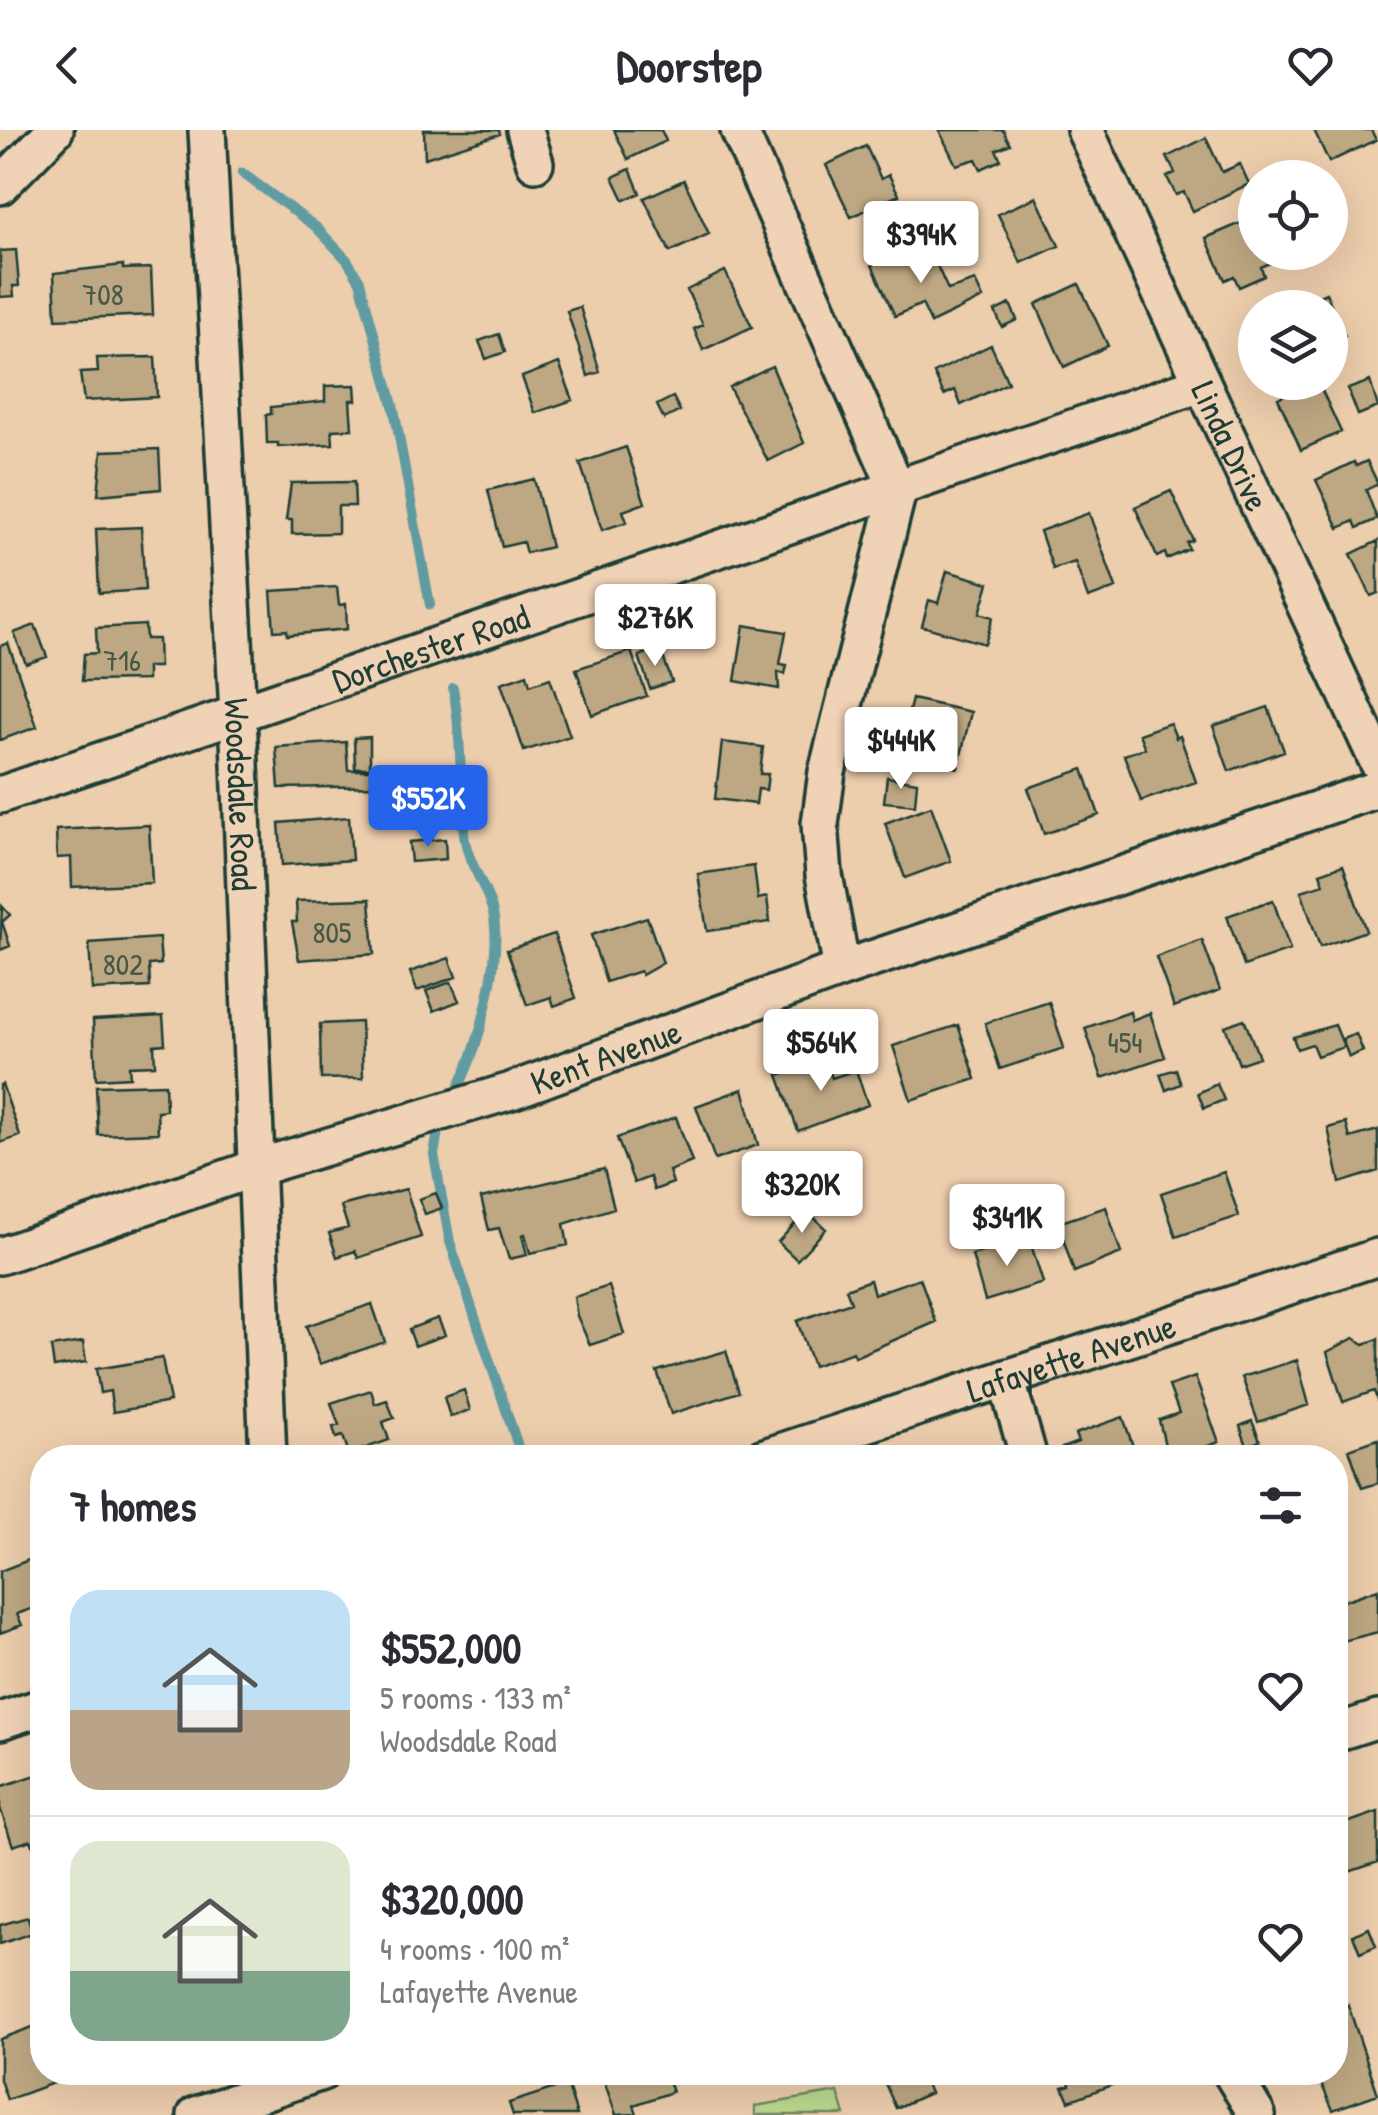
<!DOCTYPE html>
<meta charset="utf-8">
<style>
:root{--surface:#fff;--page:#f7f7f7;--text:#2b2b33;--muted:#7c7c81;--line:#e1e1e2;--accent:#2563eb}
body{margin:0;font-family:"Patrick Hand",sans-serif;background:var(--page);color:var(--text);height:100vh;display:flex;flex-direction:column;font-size:38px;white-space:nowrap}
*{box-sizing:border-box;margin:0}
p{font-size:32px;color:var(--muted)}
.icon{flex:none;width:55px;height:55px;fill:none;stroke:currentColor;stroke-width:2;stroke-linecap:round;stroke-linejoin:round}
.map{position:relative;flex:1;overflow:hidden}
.drawer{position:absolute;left:30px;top:1315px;width:1318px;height:640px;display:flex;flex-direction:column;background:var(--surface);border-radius:40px;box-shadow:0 10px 40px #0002}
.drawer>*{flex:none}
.tools{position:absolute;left:1238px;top:30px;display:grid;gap:20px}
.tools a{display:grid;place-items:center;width:110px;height:110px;border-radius:50%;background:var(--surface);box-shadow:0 10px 40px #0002;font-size:50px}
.price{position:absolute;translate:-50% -85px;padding:0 22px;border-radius:10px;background:#fff;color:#222;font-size:32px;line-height:65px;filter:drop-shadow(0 2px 5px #0008)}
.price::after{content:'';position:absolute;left:50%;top:60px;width:30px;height:22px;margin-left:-15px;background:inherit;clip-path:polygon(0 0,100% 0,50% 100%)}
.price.current{background:var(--accent);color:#fff}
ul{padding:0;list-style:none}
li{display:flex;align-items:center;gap:30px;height:250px;padding:0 40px}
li+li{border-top:2px solid var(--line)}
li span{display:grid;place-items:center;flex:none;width:280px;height:200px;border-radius:30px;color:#555}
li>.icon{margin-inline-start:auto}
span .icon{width:120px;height:120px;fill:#fffc;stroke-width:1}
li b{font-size:42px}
h2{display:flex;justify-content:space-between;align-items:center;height:120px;padding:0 40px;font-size:42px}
header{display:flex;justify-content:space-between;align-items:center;height:130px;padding:0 40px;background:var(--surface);font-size:45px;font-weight:700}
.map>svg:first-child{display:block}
.green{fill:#bcd88f;stroke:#6e8a62;stroke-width:2.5}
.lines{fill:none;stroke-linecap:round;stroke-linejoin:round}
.stream{stroke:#609ba2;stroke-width:10}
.building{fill:#bea883;stroke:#1f3d34;stroke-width:2.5}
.street-casing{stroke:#1f3d34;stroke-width:42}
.street{stroke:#f0d2b6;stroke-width:35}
.labels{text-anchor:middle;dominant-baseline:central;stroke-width:8;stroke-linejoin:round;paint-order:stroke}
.number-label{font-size:30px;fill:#475848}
.street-label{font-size:35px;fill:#1f3d34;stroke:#f0d2b6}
</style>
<header><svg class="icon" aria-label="back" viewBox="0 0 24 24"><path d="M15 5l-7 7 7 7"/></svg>Doorstep<svg class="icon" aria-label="heart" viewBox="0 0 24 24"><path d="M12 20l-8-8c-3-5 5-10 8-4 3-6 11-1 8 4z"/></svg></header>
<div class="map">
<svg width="1378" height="1985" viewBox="0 0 1378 1985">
<rect width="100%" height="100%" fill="#eccdac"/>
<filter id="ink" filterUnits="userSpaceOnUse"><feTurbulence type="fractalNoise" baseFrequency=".01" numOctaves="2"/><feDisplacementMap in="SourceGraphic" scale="20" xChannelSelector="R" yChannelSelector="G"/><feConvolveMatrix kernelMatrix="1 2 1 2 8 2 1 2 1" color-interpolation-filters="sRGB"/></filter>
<g filter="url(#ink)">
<path class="green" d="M838,1962L845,1985H755V1976Z"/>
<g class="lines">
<path class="stream" d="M242,43L316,97L347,130L360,151L394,279L430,475
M453,558C462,607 460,655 464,704C467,733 487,756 493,783C503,828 479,916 459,956
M439,995L434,1025L450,1112L522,1328"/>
</g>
<path class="building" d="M424,0H499L500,4L425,28Z
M614,0H661L666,11L628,29Z
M939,0H1003L1010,14L996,20L1001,30L981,39L976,29L956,35Z
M1314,0H1371L1376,10L1329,32Z
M1206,8L1222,42L1240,34L1249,54L1193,81L1184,62L1176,65L1167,47L1175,43L1167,27Z
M866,16L881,49L889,45L899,65L851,87L826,35Z
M630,39L640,63L624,70L613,47Z
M684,50L709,104L670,122L644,68Z
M1036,67L1059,116L1021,133L998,84Z
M1255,87V122H1294L1261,137L1264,146L1239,157L1234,146L1225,150L1206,108Z
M911,117L920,136L934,129L948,160L975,151L983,168L931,193L922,174L895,186L872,135L885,125Z
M16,120L19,156H13L14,166L0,167V121Z
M123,135V139L151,138L153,185L56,189L54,143Z
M725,141L752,197L703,220L694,199L703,195L687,160Z
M1079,154L1108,216L1064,237L1036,174Z
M1326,163L1345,206L1330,212V178H1292Z
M1010,174L1017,190L1002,197L995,181Z
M580,177L600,242L588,246L567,181Z
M499,204L505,222L486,229L479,211Z
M991,215L1008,253L961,275L955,260L944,265L934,243Z
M155,227L157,267L84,271L80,243L98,242L97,228Z
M559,233L573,270L535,283L522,247Z
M772,236L804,313L768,331L729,257Z
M1370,251L1378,277L1358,285L1348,259Z
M1311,252H1318L1341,302L1301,320L1278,268Z
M355,255L356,270H350L352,299L332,300L333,314L278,317V313H267L266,285L271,284V277L325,271V256Z
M673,267L680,281L664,289L657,275Z
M626,317L645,373L623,381L627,392L602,400L580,333Z
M159,319L161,359L98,365L102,321Z
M1367,331L1378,354L1366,360L1377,389L1357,398L1354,391L1339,398L1316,350L1354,332L1356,336Z
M534,349L551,417L526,423L523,412L502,417L488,360Z
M354,352L355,376H338V403L292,404V390H286L291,353Z
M1171,361L1193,410L1187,413L1189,419L1167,429L1165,423L1157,427L1135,377Z
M1089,383L1116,458L1088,468L1075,432L1053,439L1040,401Z
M141,397L145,460L99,463L96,399Z
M1378,411V463L1371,466L1351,424Z
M947,441L989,453L980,483L993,487L985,514L922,496L929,470L938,473Z
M337,457L339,475L346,474L347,499L287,505V500L274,501L271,461Z
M35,495L47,527L26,534L14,503Z
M145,495L146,509H158L159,537H147V550L82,551L84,524L97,523L96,498Z
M744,495L786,502L780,534L787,535L785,544L778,542L779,559L735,551Z
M8,513L37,597L0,610V516Z
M660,518L672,552L650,559L639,526Z
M631,521L647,566L592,585L576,539Z
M527,544L530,555L550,548L570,606L524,621L501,553Z
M912,569L971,582L958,638L888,622L896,591L906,593Z
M1268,577L1284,621L1229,641L1213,596Z
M1170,593L1176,608L1180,606L1196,652L1141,671L1124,625L1145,618L1139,604Z
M370,607V638H355L354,608Z
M346,612L348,640H381V656L279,658L276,617Z
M722,612L763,617L760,644H768L766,660L758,659L756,674L715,669Z
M1083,639L1099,685L1044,704L1028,658Z
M887,647L917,652L915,675L884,672Z
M931,676L951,731L905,748L885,693Z
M349,687L352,730L282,735L279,693Z
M149,695L152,753L72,757L71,727L57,728L56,700Z
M445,709L446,729L411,732L409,712Z
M1343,735L1366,801L1320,817L1301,761L1324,754L1320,743Z
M754,736L758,769L767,767L770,792L707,801L698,744Z
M370,769L374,824L299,830L292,792H297L296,771Z
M1273,770L1290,820L1244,836L1227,786Z
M2,776L10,785L2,792L10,816L0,820Z
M647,787L663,833L642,845L640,841L606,852L591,805Z
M554,804L576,868L554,876L551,867L527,875L507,820Z
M159,808L161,834L149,835L150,857L92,860L89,813Z
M1202,810L1220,860L1174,877L1156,827Z
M449,828L456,847L417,861L410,842Z
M451,852L459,871L434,881L426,861Z
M1049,872L1064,918L1000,939L985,893Z
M1130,882L1132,890L1150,883L1165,927L1102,948L1085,898Z
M163,886L165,914L154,915L155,935L129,936L130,947L96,949L93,890Z
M1244,889L1259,927L1239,934L1225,896Z
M361,892L363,948L321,949L320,894Z
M958,895L976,949L911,970L893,916Z
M1335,895L1344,917L1317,926L1312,914L1297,919L1293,907Z
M1356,904L1363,921L1349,927L1342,909Z
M825,929L832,948L856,940L868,975L798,1001L778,945Z
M1176,939L1181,954L1166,960L1160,944Z
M2,954L20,1006L0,1013V955Z
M165,954L166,980L157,981L158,1003L98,1005L96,956Z
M1217,954L1224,970L1204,978L1198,963Z
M743,959L758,1015L715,1030L696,976Z
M676,987L692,1032L669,1041L673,1053L654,1060L650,1047L634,1053L617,1008Z
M1346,993L1350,1008L1378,1000V1041L1340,1053L1328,998Z
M604,1039L614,1078L564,1094L568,1115L530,1123L525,1104L522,1105L527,1125L509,1129L499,1098L489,1100L481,1068Z
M1224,1042L1239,1086L1176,1107L1161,1063Z
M406,1059L421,1107L358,1128L355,1121L337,1127L329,1103L348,1098L341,1076Z
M436,1063L442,1078L425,1084L419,1069Z
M1106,1077L1121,1123L1074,1142L1058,1093Z
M807,1081L826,1099L797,1130L778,1112Z
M1029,1108L1043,1153L985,1171L972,1125Z
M920,1148L936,1192L855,1227L853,1222L813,1236L797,1191L851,1172L846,1159L870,1150L874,1164Z
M609,1156L624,1204L590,1215L577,1186L574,1167Z
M372,1174L385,1212L320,1234L306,1196Z
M438,1188L445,1205L415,1216L409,1199Z
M1354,1208L1364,1214L1378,1209V1272L1374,1261L1343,1272L1327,1222Z
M83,1212L86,1232L54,1237L51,1217Z
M726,1221L739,1262L671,1284L657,1241Z
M162,1228L170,1272L113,1282L110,1261L100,1263L96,1239Z
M1297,1230L1309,1275L1258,1292L1242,1247Z
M1195,1247L1219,1312L1197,1320L1200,1328H1168L1159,1290L1179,1283L1169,1256Z
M371,1260L375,1274L387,1270L394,1288L383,1292L389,1310L349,1324L343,1306L336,1308L333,1297L339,1295L331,1273Z
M464,1260L470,1280L450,1287L444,1267Z
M1123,1287L1137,1328H1066L1062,1318L1078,1312L1075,1304Z
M1252,1291L1260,1311L1247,1316L1240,1296Z
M1378,1309V1353L1362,1358L1349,1319Z
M34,1428L42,1452V1475L17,1484L22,1495L0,1503V1441Z
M1378,1459V1502L1335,1513V1474Z
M36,1645L42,1666V1721L36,1723L31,1710L13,1716L0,1678V1657Z
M1378,1682V1732L1343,1744L1335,1720V1697Z
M28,1787L32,1803L0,1814V1795Z
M1369,1798L1376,1816L1360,1823L1353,1805Z
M1348,1875L1378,1964L1333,1980L1316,1942H1335V1879Z
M35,1896L42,1916V1942H52L56,1952L7,1970L0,1950V1909Z
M601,1942H665L672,1962L634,1975L637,1984L616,1985Z
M880,1942H921L930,1963L896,1978Z
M1076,1942H1144V1943L1069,1971L1063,1957L1070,1955L1067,1946Z
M567,1954L577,1985H513L509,1973Z"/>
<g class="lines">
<defs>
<g id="street">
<path id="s1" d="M207,0L238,584L268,1328"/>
<path d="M525,0L535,33"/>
<path d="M739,0L898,361L827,642L820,694L824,745L842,839"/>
<path id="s2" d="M1085,0L1378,632"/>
<path d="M0,56L55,0"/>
<path id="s3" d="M0,665L1201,254"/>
<path id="s4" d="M0,1126L256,1038L511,961L842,839L1378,659"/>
<path d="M1006,1248L1029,1328"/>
<path id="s5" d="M762,1328L1378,1127"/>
<path d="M0,1591L42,1577"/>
<path d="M1335,1603L1378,1589"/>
<path d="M1231,1942L1257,1985"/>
<path d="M196,1985L322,1942"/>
</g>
</defs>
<use href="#street" class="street-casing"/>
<use href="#street" class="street"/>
</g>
</g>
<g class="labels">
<g class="number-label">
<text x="103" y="164">708</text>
<text x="122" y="530">716</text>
<text x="332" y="802">805</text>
<text x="123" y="834">802</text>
<text x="1125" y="912">454</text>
</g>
<g class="street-label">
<text stroke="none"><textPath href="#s2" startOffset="348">Linda Drive</textPath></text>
<text stroke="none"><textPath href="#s3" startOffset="455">Dorchester Road</textPath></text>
<text stroke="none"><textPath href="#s1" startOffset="665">Woodsdale Road</textPath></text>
<text stroke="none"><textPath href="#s4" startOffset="638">Kent Avenue</textPath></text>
<text stroke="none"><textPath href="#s5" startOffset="325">Lafayette Avenue</textPath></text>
</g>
</g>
</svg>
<div class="tools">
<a><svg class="icon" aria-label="locate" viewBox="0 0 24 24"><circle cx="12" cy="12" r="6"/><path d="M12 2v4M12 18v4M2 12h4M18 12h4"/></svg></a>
<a><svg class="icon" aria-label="layers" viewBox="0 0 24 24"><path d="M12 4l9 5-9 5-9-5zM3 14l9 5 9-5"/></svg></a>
</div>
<b class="price" style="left:921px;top:156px">$394K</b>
<b class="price" style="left:655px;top:539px">$276K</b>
<b class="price" style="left:901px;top:662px">$444K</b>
<b class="price current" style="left:428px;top:720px">$552K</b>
<b class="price" style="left:821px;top:964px">$564K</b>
<b class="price" style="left:802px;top:1106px">$320K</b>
<b class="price" style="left:1007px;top:1139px">$341K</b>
<section class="drawer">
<h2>7 homes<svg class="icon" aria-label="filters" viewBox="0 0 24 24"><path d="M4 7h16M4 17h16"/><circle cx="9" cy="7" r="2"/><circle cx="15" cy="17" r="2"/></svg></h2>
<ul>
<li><span style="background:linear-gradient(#bfe0f5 60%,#b9a48a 0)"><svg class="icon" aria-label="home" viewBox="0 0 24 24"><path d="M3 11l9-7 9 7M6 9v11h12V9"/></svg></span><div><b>$552,000</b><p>5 rooms · 133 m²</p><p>Woodsdale Road</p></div><svg class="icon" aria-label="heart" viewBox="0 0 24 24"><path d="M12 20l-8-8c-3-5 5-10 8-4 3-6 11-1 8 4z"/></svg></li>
<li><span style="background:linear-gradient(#dfe7d0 65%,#7fa58c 0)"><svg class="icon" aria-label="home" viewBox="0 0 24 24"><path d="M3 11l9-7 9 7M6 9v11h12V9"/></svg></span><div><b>$320,000</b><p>4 rooms · 100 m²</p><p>Lafayette Avenue</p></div><svg class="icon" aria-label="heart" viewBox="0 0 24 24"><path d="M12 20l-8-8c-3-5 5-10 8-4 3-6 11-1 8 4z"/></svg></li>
</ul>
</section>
</div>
